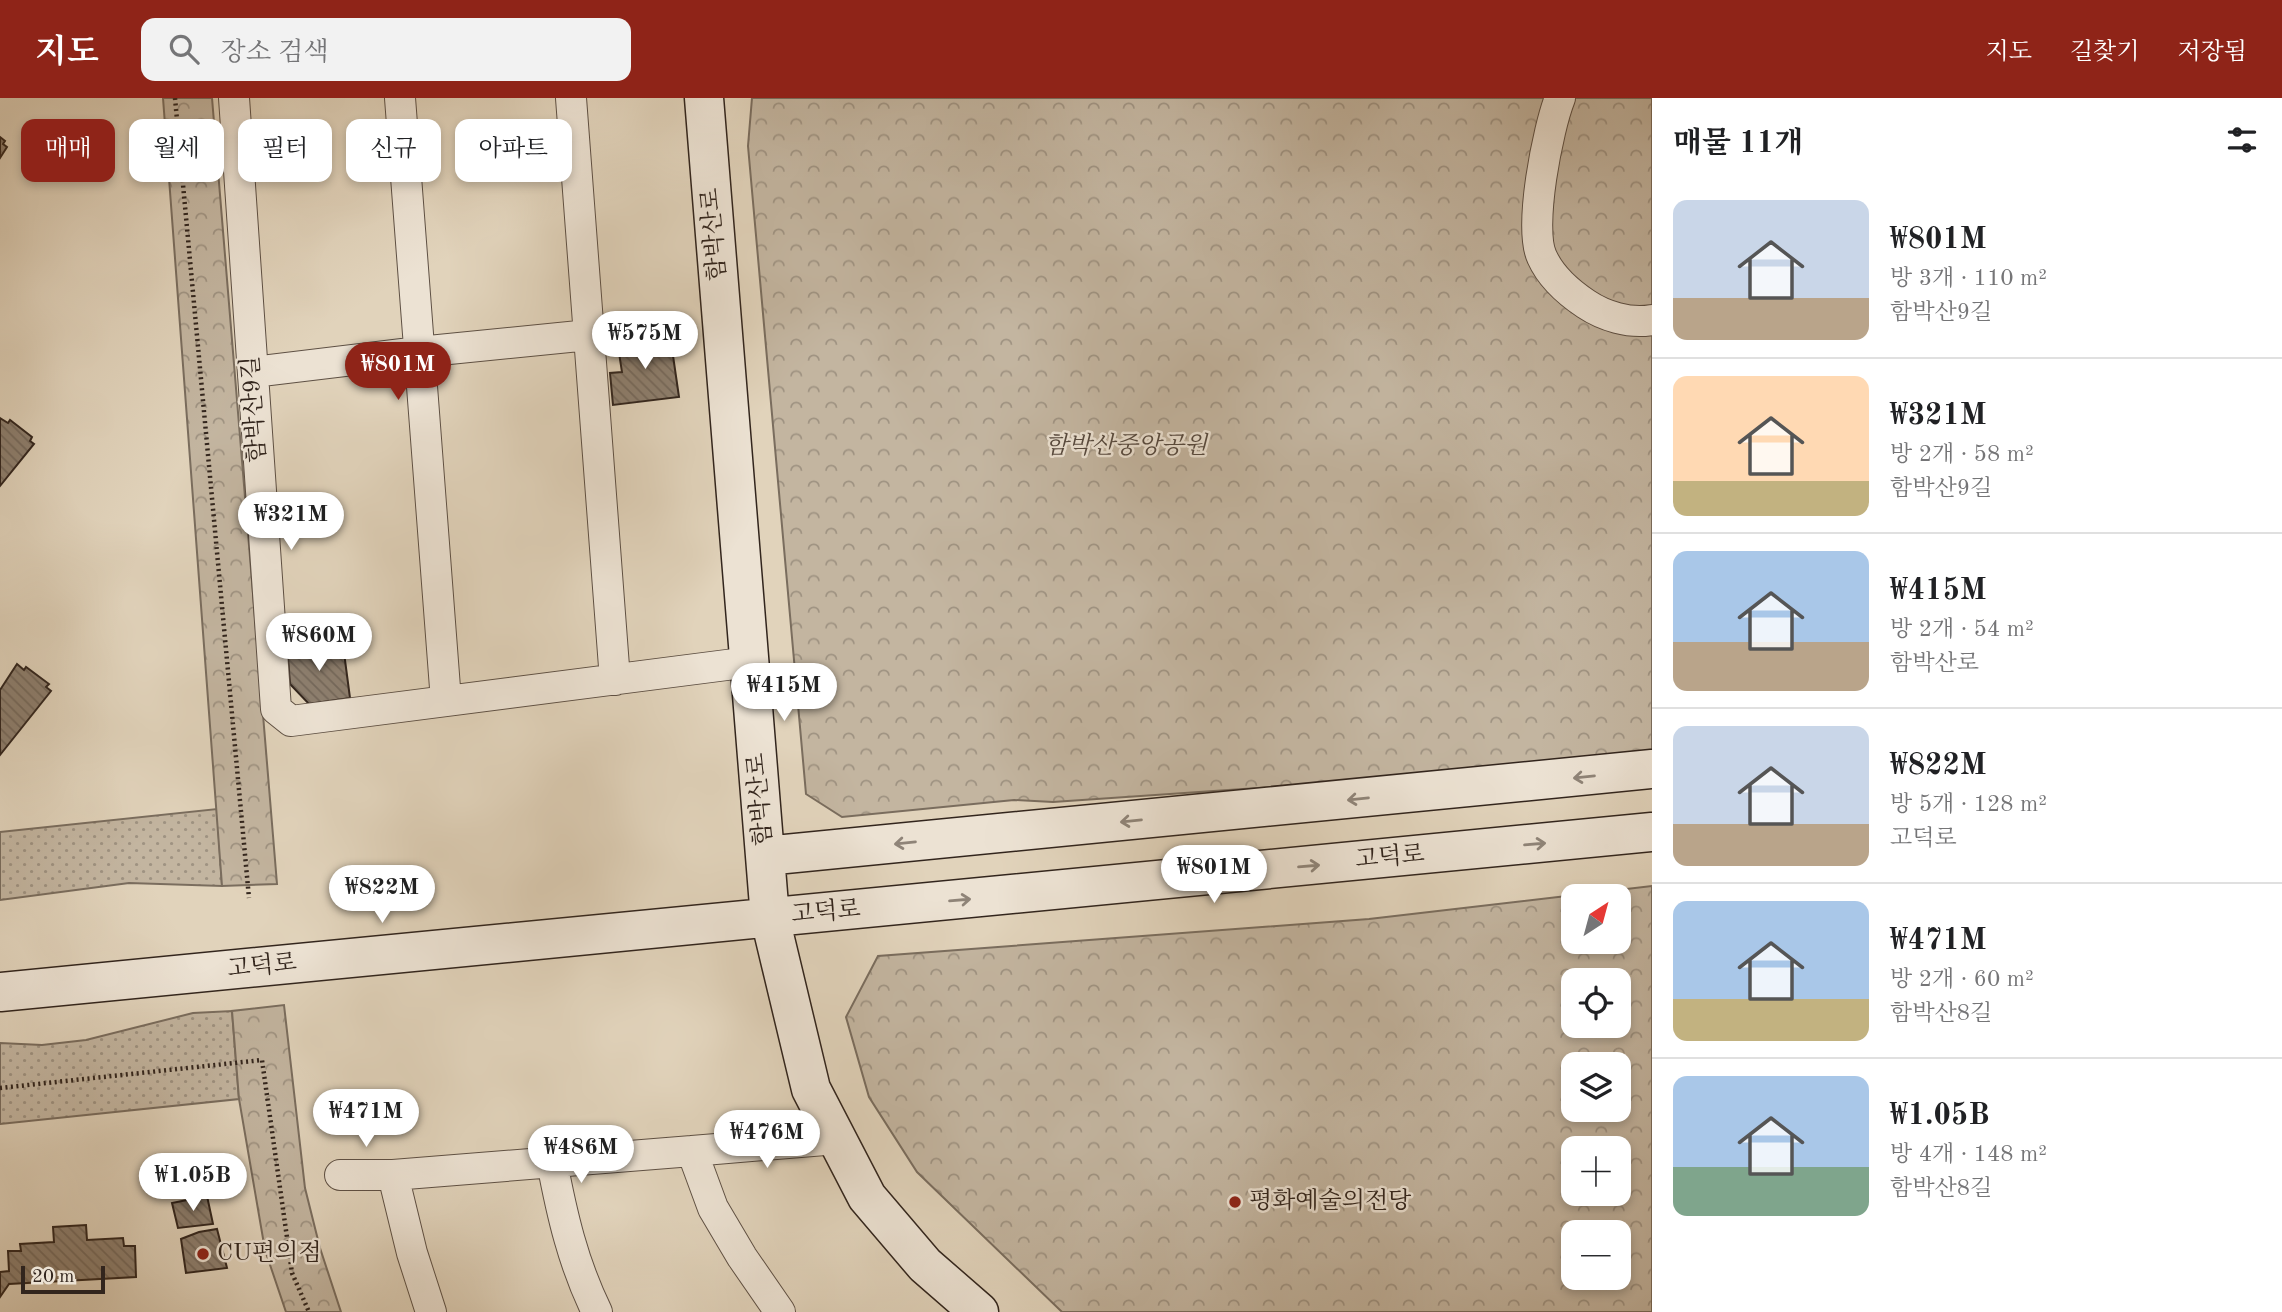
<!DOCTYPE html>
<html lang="ko">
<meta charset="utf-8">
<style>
:root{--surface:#fff;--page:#f2f2f2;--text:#202124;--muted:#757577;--line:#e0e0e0;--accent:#8f2418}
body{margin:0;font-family:"Old Standard TT","Noto Serif KR",serif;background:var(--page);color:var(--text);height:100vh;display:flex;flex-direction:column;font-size:26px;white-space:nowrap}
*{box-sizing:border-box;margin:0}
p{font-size:23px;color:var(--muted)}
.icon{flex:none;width:38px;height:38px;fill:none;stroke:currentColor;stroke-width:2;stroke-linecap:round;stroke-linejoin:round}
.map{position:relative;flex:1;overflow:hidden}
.side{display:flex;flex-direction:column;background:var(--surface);width:630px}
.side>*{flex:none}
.banner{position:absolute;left:21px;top:21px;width:665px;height:63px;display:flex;gap:14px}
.needle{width:46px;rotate:36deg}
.controls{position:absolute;left:1561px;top:786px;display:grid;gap:14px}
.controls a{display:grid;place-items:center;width:70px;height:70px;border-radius:14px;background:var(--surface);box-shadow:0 4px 10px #0003;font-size:35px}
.scale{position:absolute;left:21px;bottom:18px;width:84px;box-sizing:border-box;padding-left:7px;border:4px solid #32251d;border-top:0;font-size:19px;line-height:24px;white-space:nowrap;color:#32251d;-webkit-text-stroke:5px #ece2d3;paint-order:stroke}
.price{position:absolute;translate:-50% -60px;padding:0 16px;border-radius:24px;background:#fff;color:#222;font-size:23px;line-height:46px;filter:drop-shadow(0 2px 4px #0008)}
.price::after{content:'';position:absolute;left:50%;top:42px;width:21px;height:16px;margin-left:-10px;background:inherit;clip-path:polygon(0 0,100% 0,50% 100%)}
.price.on{background:var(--accent);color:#fff}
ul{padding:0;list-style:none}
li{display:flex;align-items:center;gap:21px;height:175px;padding:0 21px}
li+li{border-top:2px solid var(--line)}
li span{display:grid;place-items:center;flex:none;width:196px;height:140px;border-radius:14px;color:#555}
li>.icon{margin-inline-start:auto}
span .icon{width:84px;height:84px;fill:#fffc;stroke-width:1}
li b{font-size:30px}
h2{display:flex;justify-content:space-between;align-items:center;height:84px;padding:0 21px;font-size:30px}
.tag{padding:0 24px;border-radius:14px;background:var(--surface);box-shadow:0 4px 10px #0003;font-size:24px;line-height:63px}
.tag.on{background:var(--accent);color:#fff}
header{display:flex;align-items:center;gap:42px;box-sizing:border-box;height:98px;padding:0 35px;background:var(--accent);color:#fff}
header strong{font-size:33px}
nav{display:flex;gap:38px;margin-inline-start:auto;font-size:24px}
.search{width:490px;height:63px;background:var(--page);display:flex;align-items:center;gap:18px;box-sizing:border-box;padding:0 24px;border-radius:14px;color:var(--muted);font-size:26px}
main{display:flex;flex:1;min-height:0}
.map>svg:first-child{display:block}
.grass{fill:url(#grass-dots);stroke:#7a6d5e;stroke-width:2}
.forest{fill:url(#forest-crowns);stroke:#7a6d5e;stroke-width:2;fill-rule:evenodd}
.building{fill:url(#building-back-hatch);stroke:#32251d;stroke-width:2}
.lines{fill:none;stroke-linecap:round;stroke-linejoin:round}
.street-casing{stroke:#5e5044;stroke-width:32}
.secondary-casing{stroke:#32251d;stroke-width:41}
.path{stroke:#32251d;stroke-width:4.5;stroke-dasharray:2 3.5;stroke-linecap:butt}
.street{stroke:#ece2d3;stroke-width:30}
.secondary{stroke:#ece2d3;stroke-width:38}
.oneway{stroke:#8f8478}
.poi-dot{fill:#8f2418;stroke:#ece2d3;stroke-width:2.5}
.labels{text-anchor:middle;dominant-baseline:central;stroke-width:5;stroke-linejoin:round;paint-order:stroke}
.street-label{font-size:24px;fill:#32251d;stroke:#ece2d3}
.park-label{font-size:24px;font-style:italic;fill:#56493e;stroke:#ece2d3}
.poi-label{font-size:24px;fill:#32251d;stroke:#ece2d3;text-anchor:start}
</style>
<header>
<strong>지도</strong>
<div class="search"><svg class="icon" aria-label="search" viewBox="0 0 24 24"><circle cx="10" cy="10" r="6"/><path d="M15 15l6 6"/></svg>장소 검색</div>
<nav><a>지도</a><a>길찾기</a><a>저장됨</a></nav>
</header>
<main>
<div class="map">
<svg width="1652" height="1214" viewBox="0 0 1652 1214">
<defs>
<pattern id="grass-dots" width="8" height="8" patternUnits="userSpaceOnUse" patternTransform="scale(1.75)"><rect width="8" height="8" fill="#c3b5a0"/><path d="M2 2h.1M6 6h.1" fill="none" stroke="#9f9382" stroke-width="1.8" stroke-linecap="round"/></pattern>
<pattern id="forest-crowns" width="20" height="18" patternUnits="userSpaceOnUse" patternTransform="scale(1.75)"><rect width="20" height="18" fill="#c3b5a0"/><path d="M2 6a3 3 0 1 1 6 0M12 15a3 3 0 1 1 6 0" fill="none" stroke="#9f9382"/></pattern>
<pattern id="building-back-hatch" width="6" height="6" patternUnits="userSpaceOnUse" patternTransform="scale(1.75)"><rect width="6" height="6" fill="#8d7f6f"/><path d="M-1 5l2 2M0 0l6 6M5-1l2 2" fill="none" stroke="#74685b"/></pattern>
</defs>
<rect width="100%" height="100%" fill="#e1d3bb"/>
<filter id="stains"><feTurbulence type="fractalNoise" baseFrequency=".00286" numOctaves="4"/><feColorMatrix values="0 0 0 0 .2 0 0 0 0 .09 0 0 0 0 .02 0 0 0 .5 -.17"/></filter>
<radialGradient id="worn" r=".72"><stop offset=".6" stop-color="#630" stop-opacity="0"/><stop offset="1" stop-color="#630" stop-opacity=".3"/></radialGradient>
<path class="grass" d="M217,711L222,788L129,785L0,802V734Z
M232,913L239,1001L0,1026V945L42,947L86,942L193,915Z"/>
<path class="forest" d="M163,0H212L277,786L222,788Z
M752,0H1652V653L1402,680L1053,704L1014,702L842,719L806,696L748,48Z
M1652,788V1214H1062L917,1074L869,999L846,919L878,858L1369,821ZM1573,798H1619V844H1573ZM1573,882H1619V928H1573ZM1619,966V1012H1573V966ZM1573,1050H1619V1096H1573ZM1573,1134H1619V1180H1573Z
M284,907L305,1090L320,1150L341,1214H286L265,1152L239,1001L232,913Z"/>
<path class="building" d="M0,39L5,43L3,46L7,49L0,60Z
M670,237L679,299L613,307L610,275L622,274L617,242Z
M0,320L8,325L10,322L32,339L30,343L34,346L0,388Z
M343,547L350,600L309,606L290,586L287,548Z
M17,566L24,572L26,569L49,586L46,589L51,593L0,657V592Z
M207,1098L213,1126L178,1130L172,1105Z
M86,1127L87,1142L123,1140L124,1148H135L136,1179L9,1186L0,1199V1174L9,1173L8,1153H21L20,1146L54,1144L53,1129Z
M217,1131L227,1170L186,1175L181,1141L199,1134Z"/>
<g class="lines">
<defs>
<path id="street" d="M234,0L276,611L291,623L750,564
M400,0L446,603
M571,0L615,582
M1560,0C1548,30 1528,130 1542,159C1551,179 1568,194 1586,206C1604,218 1629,226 1652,222
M253,274L419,254L589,237
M692,1053L837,1041
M552,1064C562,1117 573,1165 597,1214
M340,1077H393
M431,1214L412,1155L393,1077L692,1053L713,1110L742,1159L780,1214"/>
<path id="secondary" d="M704,0L770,820L811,991L867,1099L925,1167L979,1214
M765,758L1652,671
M0,894L1652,734"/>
</defs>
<use href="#street" class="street-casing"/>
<use href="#secondary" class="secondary-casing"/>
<path class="path" d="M175,0L249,800
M0,990L262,962L292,1175L309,1214"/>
<use href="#street" class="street"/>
<use href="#secondary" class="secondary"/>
</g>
<defs><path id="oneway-shaft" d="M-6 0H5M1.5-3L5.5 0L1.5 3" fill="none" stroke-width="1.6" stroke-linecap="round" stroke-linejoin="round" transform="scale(1.75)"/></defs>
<g class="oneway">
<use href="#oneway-shaft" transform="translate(1584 679) rotate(174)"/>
<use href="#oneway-shaft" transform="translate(1358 701) rotate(174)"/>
<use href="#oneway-shaft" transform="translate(1131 723) rotate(174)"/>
<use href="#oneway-shaft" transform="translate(905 745) rotate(174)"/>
<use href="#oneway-shaft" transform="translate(1535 746) rotate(-5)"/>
<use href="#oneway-shaft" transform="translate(1309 768) rotate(-5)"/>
<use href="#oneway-shaft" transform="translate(960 802) rotate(-5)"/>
</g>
<g class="poi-dot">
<circle cx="1235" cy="1104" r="7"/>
<circle cx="203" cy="1156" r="7"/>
</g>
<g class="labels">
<g class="street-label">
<text transform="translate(715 136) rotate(-95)">함박산로</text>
<text transform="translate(255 311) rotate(-94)">함박산9길</text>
<text transform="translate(761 701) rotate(-95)">함박산로</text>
<text transform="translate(1390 760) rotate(-5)">고덕로</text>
<text transform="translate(826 815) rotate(-5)">고덕로</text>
<text transform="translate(262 869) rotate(-6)">고덕로</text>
</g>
<g class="park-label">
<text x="1126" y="349">함박산중앙공원</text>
</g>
<g class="poi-label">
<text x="1249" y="1104">평화예술의전당</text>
<text x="217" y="1156">CU편의점</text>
</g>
</g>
<rect width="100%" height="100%" filter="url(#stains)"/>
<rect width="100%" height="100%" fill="url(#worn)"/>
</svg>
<div class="controls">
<a><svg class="needle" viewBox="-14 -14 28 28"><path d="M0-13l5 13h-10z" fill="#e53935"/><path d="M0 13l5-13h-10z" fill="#757577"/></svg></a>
<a><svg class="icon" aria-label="locate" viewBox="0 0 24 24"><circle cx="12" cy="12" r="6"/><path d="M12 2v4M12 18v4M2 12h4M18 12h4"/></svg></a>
<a><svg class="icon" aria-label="layers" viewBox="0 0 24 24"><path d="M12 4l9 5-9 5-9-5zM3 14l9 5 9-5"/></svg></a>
<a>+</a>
<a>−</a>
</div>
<div class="scale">20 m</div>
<b class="price" style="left:645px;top:273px">₩575M</b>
<b class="price on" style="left:398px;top:304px">₩801M</b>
<b class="price" style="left:291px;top:454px">₩321M</b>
<b class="price" style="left:319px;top:575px">₩860M</b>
<b class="price" style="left:784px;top:625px">₩415M</b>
<b class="price" style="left:1214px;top:807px">₩801M</b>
<b class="price" style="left:382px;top:827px">₩822M</b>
<b class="price" style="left:366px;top:1051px">₩471M</b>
<b class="price" style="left:767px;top:1072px">₩476M</b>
<b class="price" style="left:581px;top:1087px">₩486M</b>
<b class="price" style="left:193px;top:1115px">₩1.05B</b>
<div class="banner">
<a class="tag on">매매</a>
<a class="tag">월세</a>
<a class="tag">필터</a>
<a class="tag">신규</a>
<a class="tag">아파트</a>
</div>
</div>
<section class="side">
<h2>매물 11개<svg class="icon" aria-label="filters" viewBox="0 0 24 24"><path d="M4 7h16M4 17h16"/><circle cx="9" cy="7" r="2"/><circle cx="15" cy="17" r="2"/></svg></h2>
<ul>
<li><span style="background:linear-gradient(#c9d6e8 70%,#b9a48a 0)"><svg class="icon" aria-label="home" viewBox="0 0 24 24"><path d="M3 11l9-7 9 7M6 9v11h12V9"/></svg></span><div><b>₩801M</b><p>방 3개 · 110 m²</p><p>함박산9길</p></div></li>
<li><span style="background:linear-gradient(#ffd9b3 75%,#c2b280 0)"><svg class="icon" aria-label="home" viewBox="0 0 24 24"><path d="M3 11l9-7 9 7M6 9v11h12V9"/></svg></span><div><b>₩321M</b><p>방 2개 · 58 m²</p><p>함박산9길</p></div></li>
<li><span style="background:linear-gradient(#a9c7e8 65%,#b9a48a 0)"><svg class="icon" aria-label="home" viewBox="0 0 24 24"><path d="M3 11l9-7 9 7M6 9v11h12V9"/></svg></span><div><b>₩415M</b><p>방 2개 · 54 m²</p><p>함박산로</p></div></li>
<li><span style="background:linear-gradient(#c9d6e8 70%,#b9a48a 0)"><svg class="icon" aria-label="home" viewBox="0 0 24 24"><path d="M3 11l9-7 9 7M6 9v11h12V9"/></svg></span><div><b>₩822M</b><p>방 5개 · 128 m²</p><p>고덕로</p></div></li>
<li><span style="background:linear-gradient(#a9c7e8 70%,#c2b280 0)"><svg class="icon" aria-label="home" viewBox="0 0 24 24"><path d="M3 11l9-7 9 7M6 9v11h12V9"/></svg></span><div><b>₩471M</b><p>방 2개 · 60 m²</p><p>함박산8길</p></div></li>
<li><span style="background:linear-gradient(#a9c7e8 65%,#7fa58c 0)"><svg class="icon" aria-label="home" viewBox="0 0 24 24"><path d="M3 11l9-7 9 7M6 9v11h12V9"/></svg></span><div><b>₩1.05B</b><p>방 4개 · 148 m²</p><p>함박산8길</p></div></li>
</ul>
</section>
</main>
